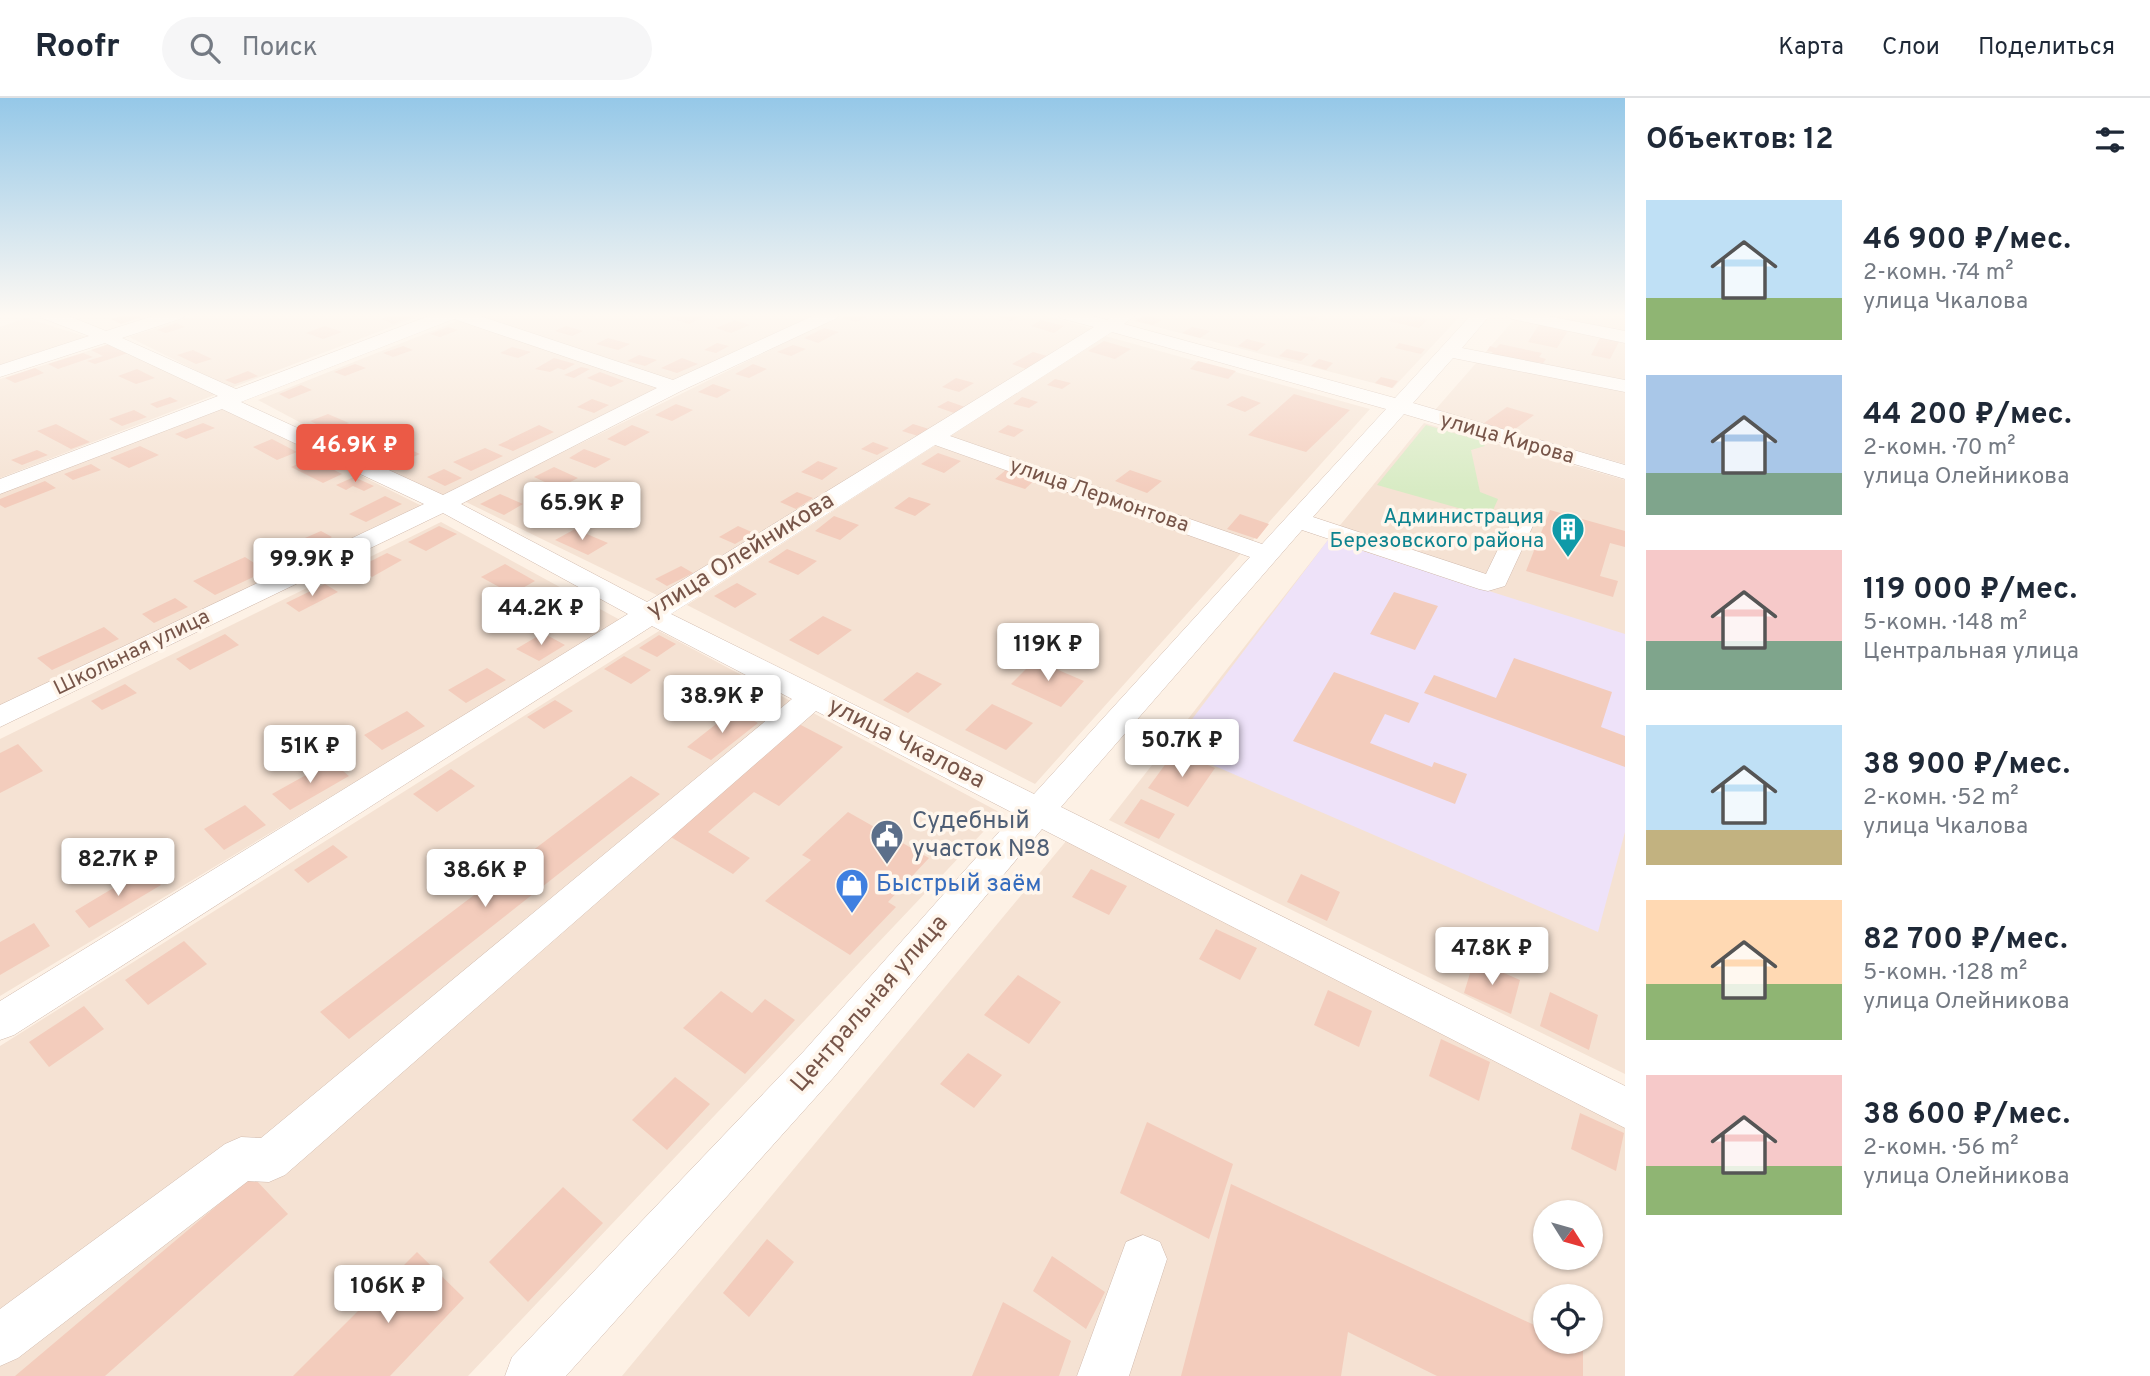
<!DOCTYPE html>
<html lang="ru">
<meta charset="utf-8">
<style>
:root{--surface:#fff;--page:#f6f6f7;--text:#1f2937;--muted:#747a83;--line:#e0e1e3;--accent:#eb5a46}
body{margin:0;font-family:Overpass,sans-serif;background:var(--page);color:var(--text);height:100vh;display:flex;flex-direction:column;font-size:26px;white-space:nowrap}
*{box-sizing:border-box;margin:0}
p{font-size:23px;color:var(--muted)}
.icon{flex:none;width:38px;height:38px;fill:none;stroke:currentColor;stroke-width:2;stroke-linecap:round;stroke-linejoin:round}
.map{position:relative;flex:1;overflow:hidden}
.drawer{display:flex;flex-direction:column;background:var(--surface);width:525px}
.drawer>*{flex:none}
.needle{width:46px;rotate:127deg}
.fabs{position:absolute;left:1533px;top:1102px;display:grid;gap:14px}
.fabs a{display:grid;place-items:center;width:70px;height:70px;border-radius:50%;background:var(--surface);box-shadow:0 2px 5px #0004;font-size:35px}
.price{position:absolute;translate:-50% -60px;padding:0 16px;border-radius:7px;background:#fff;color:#222;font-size:23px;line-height:46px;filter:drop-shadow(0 2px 4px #0008)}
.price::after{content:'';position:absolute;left:50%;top:42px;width:21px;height:16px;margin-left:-10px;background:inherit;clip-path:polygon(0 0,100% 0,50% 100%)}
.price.on{background:var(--accent);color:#fff}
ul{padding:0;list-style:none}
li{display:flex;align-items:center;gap:21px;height:175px;padding:0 21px}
li span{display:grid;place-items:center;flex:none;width:196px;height:140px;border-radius:0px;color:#555}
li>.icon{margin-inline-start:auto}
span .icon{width:84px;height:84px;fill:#fffc;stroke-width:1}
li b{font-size:30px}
h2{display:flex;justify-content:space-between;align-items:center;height:84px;padding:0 21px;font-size:30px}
header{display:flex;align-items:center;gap:42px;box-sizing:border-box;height:98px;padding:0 35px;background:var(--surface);border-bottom:2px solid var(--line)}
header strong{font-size:33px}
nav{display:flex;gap:38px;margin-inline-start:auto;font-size:24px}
.search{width:490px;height:63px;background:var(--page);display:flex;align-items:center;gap:18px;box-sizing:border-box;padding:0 24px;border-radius:38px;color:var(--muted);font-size:26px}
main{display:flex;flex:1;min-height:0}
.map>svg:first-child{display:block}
.residential{fill:#f5e2d3;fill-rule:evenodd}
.education{fill:#eee2f9}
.green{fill:#d7ebc3}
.building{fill:#f3ccbc}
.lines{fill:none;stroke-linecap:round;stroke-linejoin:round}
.minor-casing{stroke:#d1baad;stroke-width:1}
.minor{fill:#fff;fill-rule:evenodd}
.labels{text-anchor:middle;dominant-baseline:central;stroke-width:7;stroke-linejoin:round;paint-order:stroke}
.far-street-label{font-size:21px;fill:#775549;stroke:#fff6ec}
.far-culture-label{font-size:21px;fill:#0d838f;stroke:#fff6ec;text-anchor:end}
.street-label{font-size:24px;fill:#775549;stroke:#fff6ec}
.service-label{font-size:24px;fill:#4e5e75;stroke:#fff6ec;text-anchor:start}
.shop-label{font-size:24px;fill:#366cbe;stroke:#fff6ec;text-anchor:start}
</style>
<header>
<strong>Roofr</strong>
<div class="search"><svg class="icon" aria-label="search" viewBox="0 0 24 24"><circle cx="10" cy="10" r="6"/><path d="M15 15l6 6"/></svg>Поиск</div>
<nav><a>Карта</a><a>Слои</a><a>Поделиться</a></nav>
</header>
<main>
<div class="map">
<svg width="1625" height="1278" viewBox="0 0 1625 1278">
<rect width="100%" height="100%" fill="#fdf1e5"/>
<path class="residential" d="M199,216H425L231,290L129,239Z
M475,216H824L440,399L258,302Z
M843,216H1041L1092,231L663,500L464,403Z
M1145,216H1462L1393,290L1134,223Z
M1519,216H1625V366L1435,312Z
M26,220L87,239L0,267V229Z
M1105,238L1370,311L1035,686L687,507Z
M110,246L217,296L0,380V281Z
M222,309L422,408L0,608V395Z
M1424,325L1625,382V976L1109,722L1328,442Z
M441,424L622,523L0,898V641Z
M659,533L1001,715L468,1278H0V948Z
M1067,742L1625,1027V1278H622ZM1545,1115H1591V1160H1545ZM1545,1199H1591V1244H1545Z"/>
<path class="education" d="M1328,442L1625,536V734L1598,834L1171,649Z"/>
<path class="green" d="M1426,327L1482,343L1485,348L1471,352L1480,394L1498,401L1490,419L1377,387Z"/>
<path class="building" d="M129,216L142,219L121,226L111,221Z
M396,216H419L393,226L381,221Z
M677,216H710L689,226L669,220Z
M850,216H867L871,217L856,224L842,220Z
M989,216H1025L1011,223Z
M1288,216H1322L1314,223Z
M1396,216H1405L1428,221L1419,230L1388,223Z
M1146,217L1162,222L1153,227L1136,223Z
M735,222L750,227L731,235L716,230Z
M1041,222L1064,228L1054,235L1031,228Z
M176,225L185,229L166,235L157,232Z
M1540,225L1569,231L1557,250L1528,244Z
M325,228L342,234L323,241L306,235Z
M566,228L583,233L572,238L555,233Z
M448,229L458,232L440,239L430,236Z
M1192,229L1210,233L1200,240L1182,235Z
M824,230L839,234L818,245L804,240Z
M1601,238L1620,242L1610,261L1591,257Z
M608,240L630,246L618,252L596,246Z
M1247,241L1266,246L1257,253L1238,248Z
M1104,243L1131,251L1115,261L1088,253Z
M717,245L729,248L716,255L704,252Z
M1399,245L1425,251L1421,256L1395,250Z
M109,246L128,255L95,266L87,263L103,258L91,252Z
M1500,246L1542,255L1539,259L1546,261L1543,265L1536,264L1534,267L1490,258L1493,254L1487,253L1490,248L1496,250Z
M793,247L806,251L791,258L777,254Z
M403,248L413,252L393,259L383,255Z
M512,249L531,254L518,260L500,255Z
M1287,251L1309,256L1301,263L1279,258Z
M193,252L212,261L196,266L177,257Z
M1033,254L1047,258L1026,271L1012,266Z
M83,255L93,259L58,271L48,266Z
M639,257L657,262L645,268L627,263Z
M554,260L575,266L564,272L558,270L550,274L535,271Z
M682,260L698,266L677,275L661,270Z
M1319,261L1333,265L1326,272L1311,268Z
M1198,263L1236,273L1228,281L1190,271Z
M355,266L366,270L345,278L334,274Z
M753,266L767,271L749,280L735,276Z
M581,269L590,271L574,280L564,277Z
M35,270L44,275L15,285L5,280Z
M137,271L155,280L136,286L118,278Z
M248,273L258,278L235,286L225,282Z
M600,274L624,283L611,289L587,280Z
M1381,279L1398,283L1392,290L1375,285Z
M956,280L974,285L959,294L942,289Z
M1055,281L1071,285L1062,291L1047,287Z
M713,286L731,292L717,300L698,294Z
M301,287L312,292L289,301L279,296Z
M1294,296L1350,312L1306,354L1248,337Z
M1242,298L1261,305L1245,314L1226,307Z
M170,299L178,303L157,310L150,306Z
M1022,299L1038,304L1029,310L1013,306Z
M592,301L609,307L594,315L577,309Z
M948,303L965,309L954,315L937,309Z
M676,306L693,312L672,323L655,317Z
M1507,309L1534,317L1511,334L1484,325Z
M134,312L147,319L122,328L109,321Z
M328,316L349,325L331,333L310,323Z
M203,325L215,330L186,341L175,336Z
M56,326L90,344L71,351L37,333Z
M913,326L929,331L918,338L902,333Z
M539,327L554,334L513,353L498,347Z
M632,327L650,334L625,348L607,341Z
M1008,327L1024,332L1014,339L998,334Z
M360,330L376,338L358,345L342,337Z
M385,339L405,349L384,358L363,348Z
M272,341L297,354L277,362L253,349Z
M873,344L889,350L877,357L861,351Z
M140,348L159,357L129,370L110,360Z
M485,350L503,358L471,373L453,364Z
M409,351L420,356L399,365L387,360Z
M584,351L611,361L595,370L569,360Z
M37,352L48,357L22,367L11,362Z
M938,355L961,363L944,375L921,366Z
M311,360L342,376L323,385L291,369Z
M818,363L838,370L822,382L801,374Z
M91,366L101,372L73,382L64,376Z
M554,369L578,380L558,390L534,379Z
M444,371L462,380L445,388L427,379Z
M1007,371L1037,380L1025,391L995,381Z
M1130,372L1162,383L1147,395L1115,383Z
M354,379L374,388L364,393L353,388L346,392L336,387Z
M45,383L56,390L5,410L0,407V401Z
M797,394L813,400L796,411L780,404Z
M500,396L523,406L504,417L480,406Z
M385,398L402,406L366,424L349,416Z
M909,399L931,406L915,418L894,410Z
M1550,412L1625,433V449L1610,445L1600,478L1618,483L1613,499L1526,473Z
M1240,416L1269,426L1257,441L1227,431Z
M834,418L859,427L840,442L815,433Z
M439,428L457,436L426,453L408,444Z
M738,428L754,435L735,446L719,439Z
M575,431L608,445L588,457L555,442Z
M321,433L332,439L310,450L298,443Z
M787,451L817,463L798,477L768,464Z
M387,455L402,462L372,479L357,470Z
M245,459L266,473L215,497L193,483Z
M505,466L535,483L512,496L481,479Z
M681,468L693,475L667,488L655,481Z
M737,485L757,496L735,510L714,498Z
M325,486L338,494L299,514L286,505Z
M1394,494L1438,508L1415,552L1370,536Z
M175,500L188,509L154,525L142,516Z
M823,518L852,532L818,557L789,542Z
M104,529L119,541L52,572L37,560Z
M543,535L565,547L539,563L516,551Z
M225,536L239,547L190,572L176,561Z
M659,537L676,546L657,559L639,550Z
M624,558L651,572L631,586L604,571Z
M1514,560L1612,594L1601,629L1625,638V669L1424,595L1434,577L1496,600Z
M1035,562L1084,583L1061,609L1011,586Z
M487,570L506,582L466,605L448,592Z
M917,574L942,586L908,615L883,602Z
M1334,574L1419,605L1409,625L1385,616L1370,645L1432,669L1434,664L1467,676L1455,706L1293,643Z
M125,586L137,595L102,612L91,603Z
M555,602L573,613L544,631L527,619Z
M992,606L1033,625L1006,652L965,632Z
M734,612L758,625L711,662L687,649Z
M407,613L425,628L382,652L364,637Z
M799,626L843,649L779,708L754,694L708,734L750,760L733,776L669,738Z
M18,646L43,673L0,695V655Z
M1175,653L1215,670L1188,709L1148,690Z
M331,663L349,678L290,712L272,696Z
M451,671L475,688L437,714L413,696Z
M631,678L660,696L349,941L320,914Z
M1141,701L1175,716L1159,741L1124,725Z
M245,707L266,727L224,752L204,731Z
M848,714L929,760L888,804L896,809L850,857L765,803L811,762L802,757Z
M333,747L348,759L308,785L294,772Z
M145,771L161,787L89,830L75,813Z
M1091,771L1127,788L1109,817L1072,799Z
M1301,776L1340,794L1327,823L1287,804Z
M34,825L50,848L0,877V844Z
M1216,831L1257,850L1240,882L1199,861Z
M184,843L207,866L148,907L125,882Z
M1474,862L1520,882L1511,916L1464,895Z
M1018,877L1061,904L1029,946L984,917Z
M1328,892L1372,913L1359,949L1314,927Z
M721,893L752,915L765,901L795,922L745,976L683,930Z
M1550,894L1598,917L1589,952L1540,928Z
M84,908L104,931L49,969L29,944Z
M1441,941L1490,964L1479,1003L1429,978Z
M968,955L1002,977L974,1010L940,986Z
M675,979L710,1006L667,1052L632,1022Z
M1580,1015L1624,1035L1616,1073L1571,1051Z
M1147,1024L1233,1066L1209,1141L1120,1095Z
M252,1078L288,1116L105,1278H15Z
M1231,1086L1545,1232V1244H1572L1583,1249V1278H1437L1348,1234L1341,1278H1181Z
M563,1089L603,1125L528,1204L489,1164Z
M767,1141L794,1164L749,1219L723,1195Z
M417,1154L464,1200L390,1278H293Z
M1052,1158L1105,1194L1086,1231L1033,1193Z
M1003,1204L1071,1243L1059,1278H972Z"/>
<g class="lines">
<defs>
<path id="minor" d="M39,216H64L106,233L159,216H186L183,220L122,240L236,291L434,216H474L673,282L817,216H840L837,220L681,293L461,406L647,504L1094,229L1060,220L1057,216H1086L1107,222L1116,216H1137L1124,226L1395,300L1472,216H1491L1462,250L1625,282V294L1453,260L1413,305L1625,367V381L1404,316L1313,419L1486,476L1516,414L1525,412L1534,414L1537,419L1505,488L1488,493L1479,491L1302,432L1061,709L1625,988V1030L1042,731L834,979L566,1278H505L512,1259L804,953L1015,716L816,613L285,1077L269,1084L248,1083L18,1260L0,1268V1211L225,1046L241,1039L261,1040L792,601L652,528L14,937L0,942V903L628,516L443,415L0,629V607L424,406L222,311L0,396V381L218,298L105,245L0,279V267L89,238L42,220ZM454,221L657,290L443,397L241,304ZM1112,234L1386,311L1262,446L950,338ZM935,347L1250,459L1034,696L671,516Z
M1503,216H1538L1625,233V245L1512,221Z
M1143,1137L1160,1144L1167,1161L1129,1278H1077L1126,1144Z"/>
</defs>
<use href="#minor" class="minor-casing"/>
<use href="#minor" class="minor"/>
</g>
<linearGradient id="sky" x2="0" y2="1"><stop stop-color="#95c8e8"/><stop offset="0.55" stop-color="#fef9f3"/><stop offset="1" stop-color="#fef9f3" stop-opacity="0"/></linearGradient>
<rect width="1625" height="395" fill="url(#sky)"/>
<defs>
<symbol id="building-pin" viewBox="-11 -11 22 30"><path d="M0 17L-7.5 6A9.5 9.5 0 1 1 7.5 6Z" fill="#0f9aa8" stroke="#fff6ec"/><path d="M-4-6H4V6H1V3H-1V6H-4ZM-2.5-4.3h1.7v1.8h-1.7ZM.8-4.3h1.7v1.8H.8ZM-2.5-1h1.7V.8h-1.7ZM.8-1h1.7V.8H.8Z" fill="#fff"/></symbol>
<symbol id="civic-pin" viewBox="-11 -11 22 30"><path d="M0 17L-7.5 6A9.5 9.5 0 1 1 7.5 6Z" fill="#5c6f8a" stroke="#fff6ec"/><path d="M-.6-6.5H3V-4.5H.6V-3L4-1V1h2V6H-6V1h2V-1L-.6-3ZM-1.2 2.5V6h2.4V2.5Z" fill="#fff"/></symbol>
<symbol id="shop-pin" viewBox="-11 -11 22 30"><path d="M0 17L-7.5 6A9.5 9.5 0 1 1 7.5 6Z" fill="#3f7fe0" stroke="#fff6ec"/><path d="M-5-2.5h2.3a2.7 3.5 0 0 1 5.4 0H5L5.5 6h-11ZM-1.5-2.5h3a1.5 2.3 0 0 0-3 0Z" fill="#fff"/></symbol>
</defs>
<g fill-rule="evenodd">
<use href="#building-pin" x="1549" y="412" width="38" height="52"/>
<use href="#civic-pin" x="868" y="719" width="38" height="52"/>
<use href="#shop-pin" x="833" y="768" width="38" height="52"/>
</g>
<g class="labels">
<g class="far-street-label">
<text transform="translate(1507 341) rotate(16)">улица Кирова</text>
<text transform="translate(1099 398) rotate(19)">улица Лермонтова</text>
<text transform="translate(132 555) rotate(-26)">Школьная улица</text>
</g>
<g class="far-culture-label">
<text x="1544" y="419">Администрация<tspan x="1544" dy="24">Березовского района</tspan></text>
</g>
<g class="street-label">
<text transform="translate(741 458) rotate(-32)">улица Олейникова</text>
<text transform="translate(906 646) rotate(27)">улица Чкалова</text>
<text transform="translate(870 906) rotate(-49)">Центральная улица</text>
</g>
<g class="service-label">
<text x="912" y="724">Судебный<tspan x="912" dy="28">участок №8</tspan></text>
</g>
<g class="shop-label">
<text x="876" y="787">Быстрый заём</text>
</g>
</g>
</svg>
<div class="fabs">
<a><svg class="needle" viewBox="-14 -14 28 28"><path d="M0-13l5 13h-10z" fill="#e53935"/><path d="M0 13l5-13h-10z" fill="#747a83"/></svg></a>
<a><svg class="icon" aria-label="locate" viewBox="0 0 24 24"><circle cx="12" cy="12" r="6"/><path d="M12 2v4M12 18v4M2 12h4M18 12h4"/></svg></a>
</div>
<b class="price on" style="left:355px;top:386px">46.9K ₽</b>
<b class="price" style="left:582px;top:444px">65.9K ₽</b>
<b class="price" style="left:312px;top:500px">99.9K ₽</b>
<b class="price" style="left:541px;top:549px">44.2K ₽</b>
<b class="price" style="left:1048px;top:585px">119K ₽</b>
<b class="price" style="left:722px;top:637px">38.9K ₽</b>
<b class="price" style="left:1182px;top:681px">50.7K ₽</b>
<b class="price" style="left:310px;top:687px">51K ₽</b>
<b class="price" style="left:118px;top:800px">82.7K ₽</b>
<b class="price" style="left:485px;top:811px">38.6K ₽</b>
<b class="price" style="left:1492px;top:889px">47.8K ₽</b>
<b class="price" style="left:388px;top:1227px">106K ₽</b>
</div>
<section class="drawer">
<h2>Объектов: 12<svg class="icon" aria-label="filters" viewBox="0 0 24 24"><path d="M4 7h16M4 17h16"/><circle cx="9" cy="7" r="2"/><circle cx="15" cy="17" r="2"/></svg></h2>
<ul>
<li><span style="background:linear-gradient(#bfe0f5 70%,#8fb573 0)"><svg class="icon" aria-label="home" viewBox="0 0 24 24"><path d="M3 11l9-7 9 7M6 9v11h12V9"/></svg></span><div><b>46 900 ₽/мес.</b><p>2-комн. · 74 m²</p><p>улица Чкалова</p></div></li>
<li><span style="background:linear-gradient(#a9c7e8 70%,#7fa58c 0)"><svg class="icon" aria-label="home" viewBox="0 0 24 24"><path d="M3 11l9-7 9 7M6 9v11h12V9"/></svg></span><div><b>44 200 ₽/мес.</b><p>2-комн. · 70 m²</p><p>улица Олейникова</p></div></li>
<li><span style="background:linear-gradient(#f6c9c9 65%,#7fa58c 0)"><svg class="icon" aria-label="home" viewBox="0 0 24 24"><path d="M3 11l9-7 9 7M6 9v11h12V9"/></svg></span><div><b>119 000 ₽/мес.</b><p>5-комн. · 148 m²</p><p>Центральная улица</p></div></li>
<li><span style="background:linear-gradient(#bfe0f5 75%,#c2b280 0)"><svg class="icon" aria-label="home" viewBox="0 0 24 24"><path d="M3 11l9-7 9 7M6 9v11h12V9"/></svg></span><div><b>38 900 ₽/мес.</b><p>2-комн. · 52 m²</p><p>улица Чкалова</p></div></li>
<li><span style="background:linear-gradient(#ffd9b3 60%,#8fb573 0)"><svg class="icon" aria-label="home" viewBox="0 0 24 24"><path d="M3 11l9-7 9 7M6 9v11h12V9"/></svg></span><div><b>82 700 ₽/мес.</b><p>5-комн. · 128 m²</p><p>улица Олейникова</p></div></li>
<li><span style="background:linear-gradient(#f6c9c9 65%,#8fb573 0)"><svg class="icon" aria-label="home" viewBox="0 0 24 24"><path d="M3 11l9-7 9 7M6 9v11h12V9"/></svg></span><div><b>38 600 ₽/мес.</b><p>2-комн. · 56 m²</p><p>улица Олейникова</p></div></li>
</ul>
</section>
</main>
